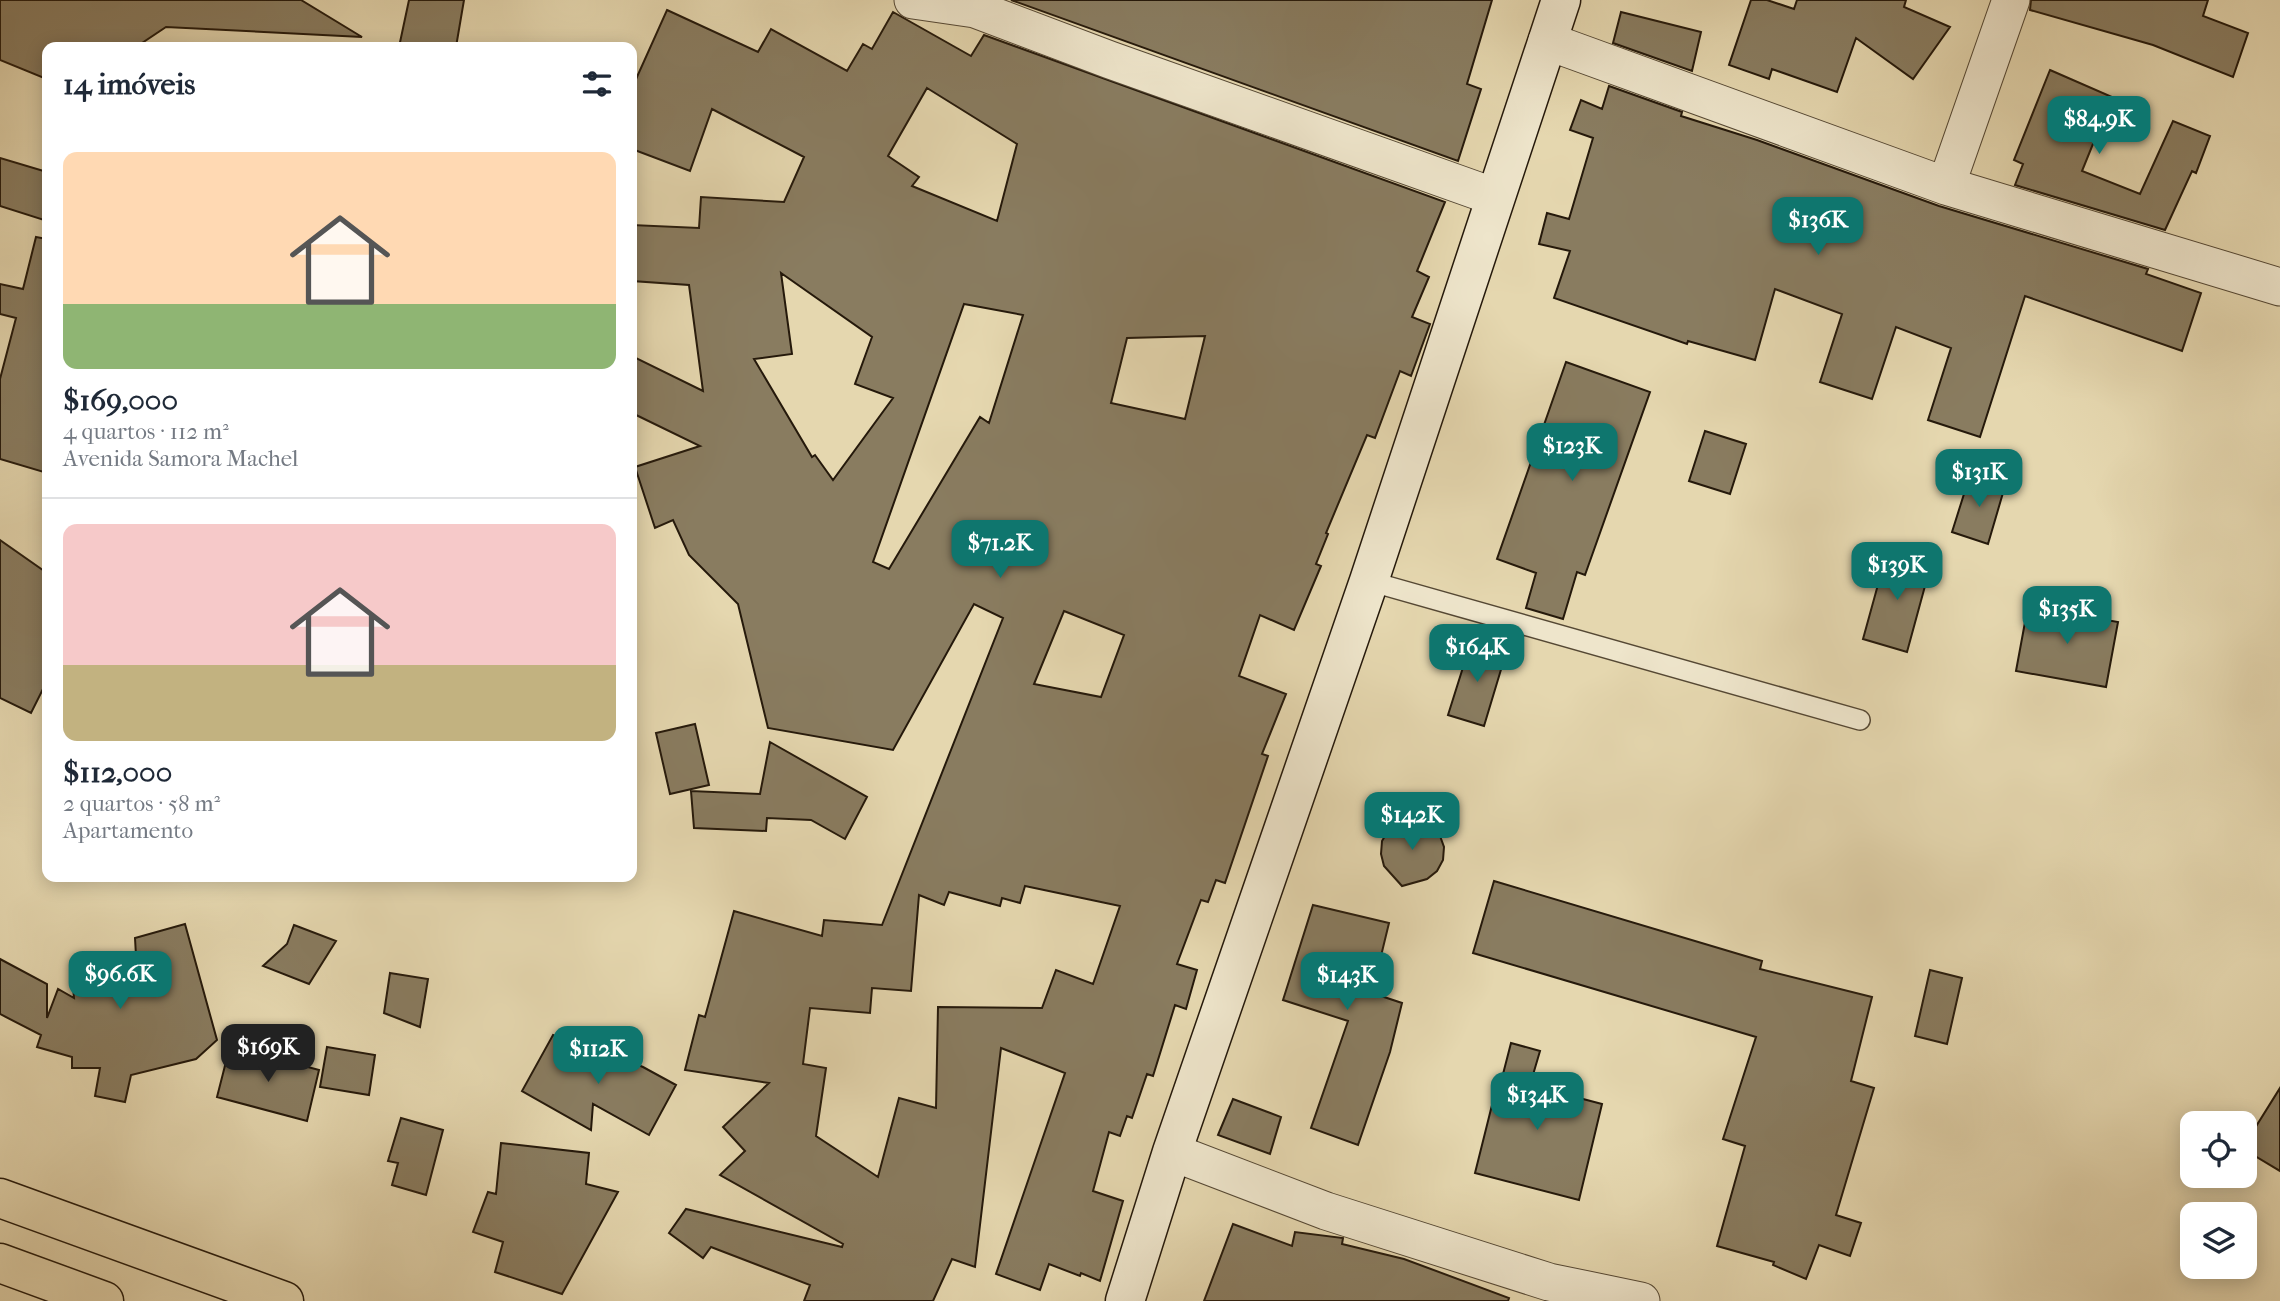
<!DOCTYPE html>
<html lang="pt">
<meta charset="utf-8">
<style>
:root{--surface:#fff;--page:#f6f6f7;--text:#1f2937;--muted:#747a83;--line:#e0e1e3;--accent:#0f766e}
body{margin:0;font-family:"IM FELL French Canon",serif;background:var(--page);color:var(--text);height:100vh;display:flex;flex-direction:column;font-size:26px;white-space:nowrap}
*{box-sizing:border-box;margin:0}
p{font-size:23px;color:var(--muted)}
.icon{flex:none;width:38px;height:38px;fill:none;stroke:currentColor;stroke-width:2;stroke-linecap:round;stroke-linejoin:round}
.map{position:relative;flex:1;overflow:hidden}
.side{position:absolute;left:42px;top:42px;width:595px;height:840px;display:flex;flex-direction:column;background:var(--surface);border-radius:14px;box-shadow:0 4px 18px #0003}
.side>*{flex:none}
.fabs{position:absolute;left:2180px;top:1111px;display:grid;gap:14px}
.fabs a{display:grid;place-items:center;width:77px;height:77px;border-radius:14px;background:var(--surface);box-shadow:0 4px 18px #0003;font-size:35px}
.price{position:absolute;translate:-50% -60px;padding:0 16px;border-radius:14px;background:var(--accent);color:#fff;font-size:23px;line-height:46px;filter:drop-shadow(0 2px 4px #0008)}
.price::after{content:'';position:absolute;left:50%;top:42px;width:21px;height:16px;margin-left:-10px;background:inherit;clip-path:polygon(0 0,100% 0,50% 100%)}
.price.active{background:#222;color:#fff}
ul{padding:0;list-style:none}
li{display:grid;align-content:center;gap:14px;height:371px;padding:0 21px}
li+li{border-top:2px solid var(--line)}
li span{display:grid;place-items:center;height:217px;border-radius:14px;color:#555}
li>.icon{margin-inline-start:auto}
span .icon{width:126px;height:126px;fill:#fffc;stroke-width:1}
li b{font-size:30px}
h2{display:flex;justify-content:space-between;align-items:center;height:84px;padding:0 21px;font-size:30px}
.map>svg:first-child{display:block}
.building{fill:#897c60;stroke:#25190b;stroke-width:2;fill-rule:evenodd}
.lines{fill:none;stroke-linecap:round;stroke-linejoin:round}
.lane-casing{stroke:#554834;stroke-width:22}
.street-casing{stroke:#554834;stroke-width:39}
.secondary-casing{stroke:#25190b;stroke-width:41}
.highway-casing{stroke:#25190b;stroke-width:41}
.lane{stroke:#eee5cb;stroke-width:19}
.street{stroke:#eee5cb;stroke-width:37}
.secondary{stroke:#eee5cb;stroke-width:38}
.highway{stroke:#e5d7af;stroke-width:38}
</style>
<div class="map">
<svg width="2280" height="1301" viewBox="0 0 2280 1301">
<rect width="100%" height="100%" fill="#e5d7af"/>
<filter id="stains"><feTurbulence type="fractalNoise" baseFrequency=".00286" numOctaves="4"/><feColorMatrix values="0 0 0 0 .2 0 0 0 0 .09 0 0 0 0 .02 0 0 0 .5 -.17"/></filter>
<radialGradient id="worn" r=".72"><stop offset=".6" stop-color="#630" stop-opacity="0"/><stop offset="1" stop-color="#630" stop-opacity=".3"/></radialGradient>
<path class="building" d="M0,0H301L362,37L166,27L136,47H47V70L44,78L0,60Z
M409,0H464L456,47H399Z
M1011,0H1492L1467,84L1481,89L1458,161Z
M1751,0H1767L1794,9L1797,0H1906L1904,7L1950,27L1913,79L1856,38L1837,92L1772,69L1769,79L1729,65Z
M2031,0H2208L2203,16L2248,33L2233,77L2153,45L2030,10Z
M667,10L758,52L771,29L847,71L863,44L872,49L893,12L971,56L984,35L1445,202L1417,271L1429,277L1412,317L1430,324L1411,376L1400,371L1375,438L1367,435L1326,533L1328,534L1316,564L1321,566L1294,630L1260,615L1239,676L1286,694L1262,754L1268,756L1225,883L1216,880L1208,902L1201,900L1177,964L1197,970L1186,1009L1175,1005L1153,1076L1147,1074L1132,1118L1127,1116L1120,1136L1109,1132L1093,1191L1123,1201L1100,1281L1081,1273L1080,1276L1049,1264L1040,1290L996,1274L1065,1073L1001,1048L975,1267L952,1259L933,1301H804L810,1285L711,1247L703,1258L669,1233L686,1209L842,1247L843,1244L720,1175L745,1151L723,1127L769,1083L685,1070L699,1015L705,1017L734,911L822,936L824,920L882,925L1003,618L974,604L893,750L768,728L738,604L689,555L673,520L655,528L635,467L700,446L632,413V356L703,391L689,285L632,281V225L699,228L701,197L784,202L804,157L712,109L690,171L632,149V88ZM927,88L1017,144L997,221L912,186L919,177L888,156ZM781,273L872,337L855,384L893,398L833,480L815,455L812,457L754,359L792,354ZM964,304L1023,315L989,423L980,417L889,569L873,562ZM1205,336L1185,419L1111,403L1127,338ZM1064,611L1124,635L1101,697L1034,684ZM1025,886L1120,906L1093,984L1056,970L1042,1008L938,1007L936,1108L899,1098L878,1177L816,1136L826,1068L803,1064L810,1008L870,1013L872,988L911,991L919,895L944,905L949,892L1000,906L1002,898L1020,903Z
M1621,12L1701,32L1692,71L1613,43Z
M2050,70L2112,97L2082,171L2140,194L2173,121L2210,136L2196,173L2192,171L2165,230L2015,185L2023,164L2014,160Z
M1609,86L1682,112L1681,116L1757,140L1939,206L2148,269L2146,274L2201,293L2182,351L2025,296L1980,437L1928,420L1951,348L1896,327L1872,399L1820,382L1842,314L1775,289L1755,360L1688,341L1687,344L1554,298L1570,251L1539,244L1547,213L1569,219L1593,138L1570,130L1581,100L1602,109Z
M0,158L47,172V221L0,206Z
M36,237L47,239V473L0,459V379L16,318L0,314V284L23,289Z
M1566,362L1650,392L1585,575L1577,572L1563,619L1526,608L1536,573L1497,559Z
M1705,431L1746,444L1730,494L1689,481Z
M1970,475L2005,486L1988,544L1952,532Z
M0,540L47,573V681L31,713L0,698Z
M1887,552L1931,564L1907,652L1863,639Z
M2028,606L2118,622L2106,687L2016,671Z
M1471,642L1506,653L1484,726L1448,715Z
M695,724L709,785L670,794L656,733Z
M770,742L867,797L845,839L811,820L767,818L766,831L694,828L691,791L760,794Z
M1409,819L1432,826L1440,836L1444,847L1443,860L1437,871L1427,879L1402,886L1384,866L1381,854L1382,841L1388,831L1397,823Z
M1494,881L1762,961L1760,969L1872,997L1851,1081L1874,1088L1836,1215L1861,1223L1850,1256L1819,1245L1806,1279L1773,1265L1774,1262L1717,1246L1745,1146L1723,1139L1756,1037L1473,953Z
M1313,905L1389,923L1372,993L1402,1003L1390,1052L1358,1145L1311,1128L1348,1021L1283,1000Z
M185,924L217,1040L196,1059L131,1075L125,1102L95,1096L100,1068H72V1057L37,1047L41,1035L0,1014V959L47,984V1018L58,989L74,998L71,963L136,956L135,938Z
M294,925L336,941L309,984L263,966L287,944Z
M1930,970L1962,978L1947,1044L1915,1036Z
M390,973L428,979L420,1027L384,1013Z
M553,1035L588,1054L592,1046L643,1067L676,1085L649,1135L593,1104L591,1130L522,1091Z
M1511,1043L1540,1051L1530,1085L1602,1104L1579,1200L1475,1173L1499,1077L1502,1078Z
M230,1046L319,1070L307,1121L217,1097Z
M327,1047L375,1055L369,1095L320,1087Z
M2280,1088V1171L2245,1150V1144Z
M1233,1099L1281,1117L1270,1154L1218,1135Z
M401,1118L443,1130L426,1195L392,1185L398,1163L388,1161Z
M501,1143L589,1153L586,1184L618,1192L562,1294L495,1272L503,1242L473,1232L488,1192L496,1194Z
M1233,1224L1292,1246L1295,1232L1343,1238L1342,1244L1404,1259L1509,1298L1508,1301H1204Z"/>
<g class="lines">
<defs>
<path id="lane" d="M1369,581L1860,720"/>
<path id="street" d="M913,0L975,9L1110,60L1495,197
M1547,41L1946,186L2280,287
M1946,186L2011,0
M1172,1152L1326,1211L1549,1282L1641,1301"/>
<path id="secondary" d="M1125,1301L1172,1152L1369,581L1561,0"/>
<path id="highway" d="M0,1198L284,1301
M0,1263L104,1301"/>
</defs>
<use href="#lane" class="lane-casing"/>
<use href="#street" class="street-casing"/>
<use href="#secondary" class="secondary-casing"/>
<use href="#highway" class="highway-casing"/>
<use href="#lane" class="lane"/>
<use href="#street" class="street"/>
<use href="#secondary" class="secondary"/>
<use href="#highway" class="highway"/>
</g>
<rect width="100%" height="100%" filter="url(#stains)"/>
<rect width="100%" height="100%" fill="url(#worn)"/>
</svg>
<div class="fabs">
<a><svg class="icon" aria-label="locate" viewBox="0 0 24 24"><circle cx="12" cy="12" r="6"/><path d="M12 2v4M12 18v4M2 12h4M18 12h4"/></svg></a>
<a><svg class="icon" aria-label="layers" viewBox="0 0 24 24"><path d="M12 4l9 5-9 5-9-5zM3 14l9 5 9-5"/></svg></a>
</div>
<b class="price" style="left:2099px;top:156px">$84.9K</b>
<b class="price" style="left:1818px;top:257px">$136K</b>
<b class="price" style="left:1572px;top:483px">$123K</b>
<b class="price" style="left:1979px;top:509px">$131K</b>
<b class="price" style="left:1000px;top:580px">$71.2K</b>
<b class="price" style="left:1897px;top:602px">$139K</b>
<b class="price" style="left:2067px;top:646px">$135K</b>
<b class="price" style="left:1477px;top:684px">$164K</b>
<b class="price" style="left:1412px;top:852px">$142K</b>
<b class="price" style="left:120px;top:1011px">$96.6K</b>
<b class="price" style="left:1347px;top:1012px">$143K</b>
<b class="price active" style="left:268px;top:1084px">$169K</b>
<b class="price" style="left:598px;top:1086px">$112K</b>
<b class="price" style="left:1537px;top:1132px">$134K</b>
<section class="side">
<h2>14 imóveis<svg class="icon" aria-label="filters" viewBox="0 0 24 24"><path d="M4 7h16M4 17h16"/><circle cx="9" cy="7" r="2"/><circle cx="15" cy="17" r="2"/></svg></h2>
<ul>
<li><span style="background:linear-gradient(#ffd9b3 70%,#8fb573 0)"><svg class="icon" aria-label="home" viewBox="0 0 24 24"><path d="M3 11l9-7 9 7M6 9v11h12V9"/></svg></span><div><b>$169,000</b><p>4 quartos · 112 m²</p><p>Avenida Samora Machel</p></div></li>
<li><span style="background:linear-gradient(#f6c9c9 65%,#c2b280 0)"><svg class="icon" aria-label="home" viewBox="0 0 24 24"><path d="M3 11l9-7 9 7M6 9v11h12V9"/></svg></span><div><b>$112,000</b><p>2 quartos · 58 m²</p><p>Apartamento</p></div></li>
</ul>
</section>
</div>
